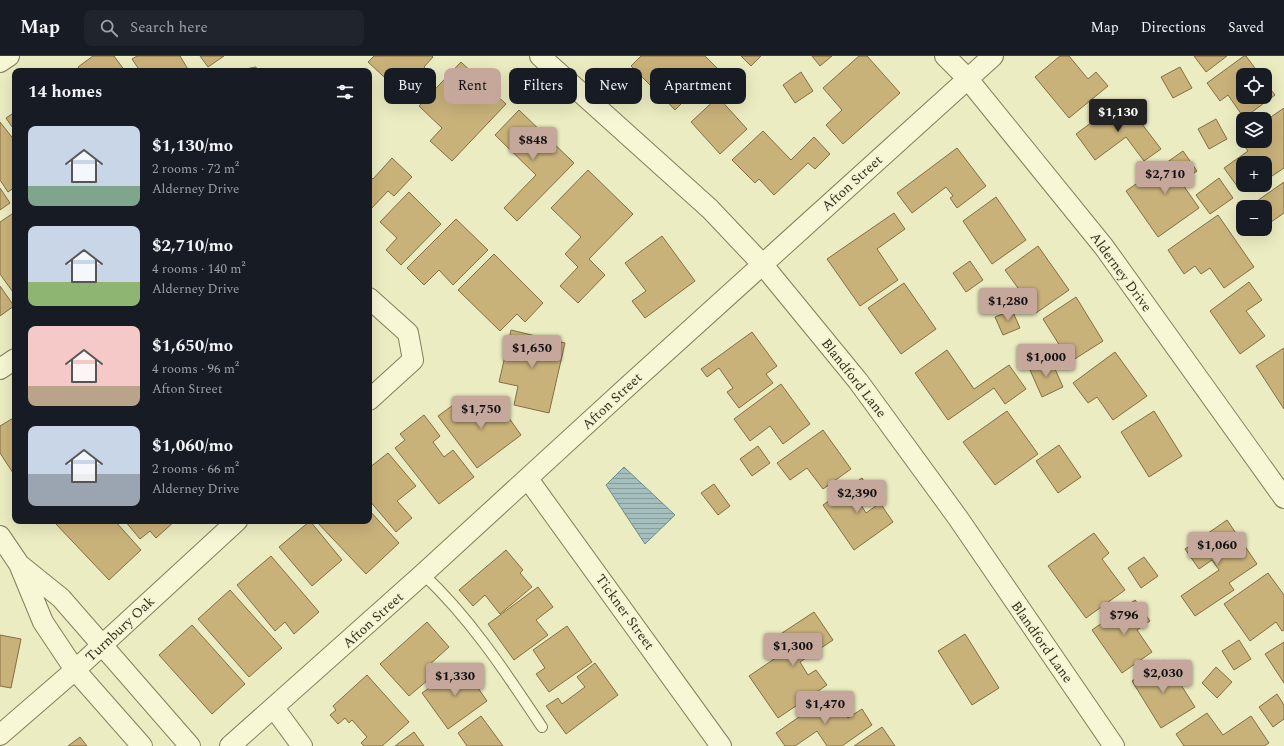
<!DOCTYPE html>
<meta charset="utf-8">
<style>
:root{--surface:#171b24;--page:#20242c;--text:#f1f3f6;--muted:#9ea1a6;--line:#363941;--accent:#c6a79c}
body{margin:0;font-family:Spectral,serif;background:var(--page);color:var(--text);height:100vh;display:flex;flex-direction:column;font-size:15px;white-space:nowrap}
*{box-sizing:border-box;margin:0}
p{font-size:13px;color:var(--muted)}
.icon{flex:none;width:22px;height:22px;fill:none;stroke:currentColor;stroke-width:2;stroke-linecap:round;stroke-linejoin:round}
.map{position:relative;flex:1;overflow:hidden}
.side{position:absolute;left:12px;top:12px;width:360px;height:456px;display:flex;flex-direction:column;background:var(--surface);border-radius:8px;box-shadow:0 4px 16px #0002}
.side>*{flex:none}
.top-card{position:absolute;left:384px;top:12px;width:380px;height:36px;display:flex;gap:8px}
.tools{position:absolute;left:1236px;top:12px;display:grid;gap:8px}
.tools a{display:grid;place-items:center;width:36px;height:36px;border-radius:8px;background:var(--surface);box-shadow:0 4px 16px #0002;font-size:20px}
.price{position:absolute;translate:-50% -34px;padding:0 9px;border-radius:4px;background:var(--accent);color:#111;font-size:13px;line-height:26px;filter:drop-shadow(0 1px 2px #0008)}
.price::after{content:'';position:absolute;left:50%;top:24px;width:12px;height:9px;margin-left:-6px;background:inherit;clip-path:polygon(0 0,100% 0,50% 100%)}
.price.current{background:#222;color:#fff}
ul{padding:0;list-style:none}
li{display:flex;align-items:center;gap:12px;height:100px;padding:0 16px}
li span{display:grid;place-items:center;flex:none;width:112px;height:80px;border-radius:8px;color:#555}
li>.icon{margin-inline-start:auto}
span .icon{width:48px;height:48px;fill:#fffc;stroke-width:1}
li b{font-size:17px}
h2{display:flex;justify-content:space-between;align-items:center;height:48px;padding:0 16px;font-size:17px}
.tag{padding:0 14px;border-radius:8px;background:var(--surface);box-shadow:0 4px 16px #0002;font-size:14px;line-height:36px}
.tag.current{background:var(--accent);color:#111}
header{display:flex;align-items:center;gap:24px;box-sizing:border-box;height:56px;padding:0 20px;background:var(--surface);border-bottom:1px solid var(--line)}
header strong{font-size:19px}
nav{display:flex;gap:22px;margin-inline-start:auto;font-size:14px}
.search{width:280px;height:36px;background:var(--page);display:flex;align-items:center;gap:10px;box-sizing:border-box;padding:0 14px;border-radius:8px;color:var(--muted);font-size:15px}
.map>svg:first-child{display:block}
.water{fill:url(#water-rules);stroke:#6c8b8c}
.building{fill:#c9b27a;stroke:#836f41}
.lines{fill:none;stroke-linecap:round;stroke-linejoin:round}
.service-casing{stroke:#857e5a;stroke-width:12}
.minor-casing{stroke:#857e5a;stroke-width:22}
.service{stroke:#f7f7d5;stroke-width:10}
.minor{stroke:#f7f7d5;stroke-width:20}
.labels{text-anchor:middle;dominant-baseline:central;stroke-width:3;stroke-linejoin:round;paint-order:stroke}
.street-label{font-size:14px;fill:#36301e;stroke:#f3f4d2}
</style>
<header>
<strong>Map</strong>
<div class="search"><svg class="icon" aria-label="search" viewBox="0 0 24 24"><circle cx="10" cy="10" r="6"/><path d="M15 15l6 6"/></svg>Search here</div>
<nav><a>Map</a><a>Directions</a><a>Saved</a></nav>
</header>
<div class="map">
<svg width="1284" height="690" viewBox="0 0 1284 690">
<defs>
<pattern id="water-rules" width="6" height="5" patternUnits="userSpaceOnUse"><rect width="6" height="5" fill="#a5bfbf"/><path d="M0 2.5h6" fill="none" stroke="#879c9b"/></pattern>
</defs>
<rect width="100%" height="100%" fill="#ececc2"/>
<path class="water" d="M624,411L675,459L645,488L606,429Z"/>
<path class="building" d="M93,0H114L125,15H81L78,11Z
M137,0H180L189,15H140L132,3Z
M200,0H224L208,11Z
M374,0H432L433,1L424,11L436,22L412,47L368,6Z
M641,0H705L717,12L675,54L660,38L676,22L666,13L650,29L631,10Z
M741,0H761L751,10Z
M812,0H832L820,10Z
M859,0H867L900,37L843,88L826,69L842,54L823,32Z
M1060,0H1069L1088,23L1096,16L1108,30L1069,62L1035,21Z
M1194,0H1227L1206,16Z
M1244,0H1246L1260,19H1243V41H1265V26L1275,39L1244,62L1228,39L1220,45L1207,27Z
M461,6L506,48L452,105L430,85L442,72L419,50Z
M256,11L257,15H235Z
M1180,11L1192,32L1173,42L1161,21Z
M801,16L813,35L795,47L783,29Z
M718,41L747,73L720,98L691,66Z
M1123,43L1161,93L1144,105L1126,81L1095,104L1076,78Z
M1284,52V112L1272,120L1265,111V107H1243V126L1237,130L1224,112L1248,95L1245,91L1253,85H1265V65Z
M519,54L574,107L517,165L504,152L536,119L495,79Z
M15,56V75L6,62Z
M1216,63L1227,83L1209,93L1198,73Z
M0,66L15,85V131L8,136L0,124Z
M763,75L791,104L814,81L830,98L815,113L808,107L774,139L759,123L755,127L732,104Z
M957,92L986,130L957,152L950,142L953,140L946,131L912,157L897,137Z
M1183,95L1197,115L1181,126L1199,152L1158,181L1126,135Z
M392,102L412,121L394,140L388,135L369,155V119L373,123Z
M588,114L633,158L589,203L605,219L578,247L560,230L578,211L565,198L581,181L551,152Z
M1219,122L1233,142L1210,158L1196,139Z
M1284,126V157L1271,166L1265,157V151H1261L1257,145Z
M0,132L10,147L0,154Z
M409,136L441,168L401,209L386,194L397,182L380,166Z
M996,141L1026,184L992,208L963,165Z
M894,157L905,173L877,193L898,224L860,250L827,203Z
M12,158L15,162V239L0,218V166Z
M1218,159L1254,211L1224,232L1210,212L1201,218L1195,210L1184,218L1168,194Z
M456,163L488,194L453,229L439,214L424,229L407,212Z
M662,180L695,225L645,262L632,245L646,235L625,207Z
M1038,190L1069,234L1036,257L1005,214Z
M494,198L543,247L525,266L517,258L500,275L458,234Z
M970,205L983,224L966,236L953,217Z
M1249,226L1262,244L1246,255L1265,280L1240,298L1210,255Z
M904,227L936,273L901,298L868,252Z
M0,230L14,250L0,260Z
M1076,241L1103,285L1070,306L1043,263Z
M1012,254L1020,272L1003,279L995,261Z
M511,274L565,287L549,357L514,349L518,330L499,326Z
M752,276L777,310L766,318L773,327L739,352L727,336L733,332L719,312L707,321L701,313Z
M1284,292V353L1256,310Z
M947,294L974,333L1009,309L1026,333L1005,348L994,332L948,364L915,317Z
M1115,296L1147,340L1113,364L1097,341L1088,347L1073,327Z
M1051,304L1063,331L1042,341L1030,314Z
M781,328L810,368L783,388L770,370L750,385L734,363Z
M494,341L521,379L477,412L438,360L456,347L467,361Z
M1007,355L1038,398L995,429L963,386Z
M1154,355L1182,400L1149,421L1121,376Z
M424,359L440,380L433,386L444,401L453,394L474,421L439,448L395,392L405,384L400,378Z
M15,361V420L0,397V370Z
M823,374L851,413L823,433L807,412L790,424L777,407Z
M1059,389L1081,421L1058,437L1036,405Z
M758,390L770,407L752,420L740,403Z
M388,397L416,430L397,445L412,462L396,476L369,444V412Z
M862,422L874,440L861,449L866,457L880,447L893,466L854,494L823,449Z
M714,428L730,450L718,459L701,437Z
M369,454L399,487L366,518L316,465H369Z
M1227,464L1257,508L1229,527L1234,534L1195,560L1181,540L1219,514L1212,504L1199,513L1185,493Z
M57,465H115L141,494L109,524L55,467Z
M125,465H175L156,482L150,475L140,483Z
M310,465L342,504L312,530L279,491Z
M1094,477L1109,497L1102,503L1125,534L1086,562L1048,510Z
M506,494L523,514L520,517L532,531L500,558L485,539L473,550L459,534Z
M271,500L319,556L294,578L285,566L275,575L237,529Z
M1144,501L1158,520L1141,532L1128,512Z
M1268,517L1284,539V574L1282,575L1276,566L1250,585L1224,548Z
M538,531L553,551L536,564L548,579L514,604L488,568Z
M230,534L282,592L249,621L198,563Z
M1135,544L1150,565L1137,574L1152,596L1122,617L1092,574Z
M814,556L833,584L800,606L808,619L816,614L827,629L778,662L749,620L789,593L779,579Z
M427,566L449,591L428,610L435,618L409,640L380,608Z
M192,569L245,628L212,658L159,599Z
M567,570L592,606L549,636L536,618L545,612L533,594Z
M965,578L999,632L972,649L938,595Z
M0,579L21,583L11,632L0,630Z
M1239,584L1251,603L1234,614L1222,595Z
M1284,586V627L1265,598Z
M1165,604L1195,651L1161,672L1132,625Z
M595,607L618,639L566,678L546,650L558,642L562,648L585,631L577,621Z
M462,609L487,645L448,673L422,637Z
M1216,611L1232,626L1217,642L1202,627Z
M367,619L409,666L382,690H364L361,687L367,681L352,664L349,667L345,662L338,668L330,659L336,654L333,650Z
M832,638L848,662L862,653L872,669L842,690H827L817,675L795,690H785L776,677Z
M1277,638L1284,649V663L1273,671L1259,651Z
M1207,657L1223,679L1251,660L1269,687L1264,690H1184L1176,678Z
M481,660L503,690H467L458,677Z
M882,671L895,690H854Z
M414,676L424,690H395Z
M80,681L87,690H68Z"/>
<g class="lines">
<defs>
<path id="service" d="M423,518C471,563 506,617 542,671"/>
<path id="minor" d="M540,0L710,153L763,209L858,325L958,462L1114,690
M945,0L967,22L1104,191L1284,442
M0,6L9,0
M369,242L408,277L413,304L369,344
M0,313L15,303
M528,423L721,690
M0,480L19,508L43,566L75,614L142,690
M20,509L61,542L190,690
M274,652L302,690
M0,679L75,614L237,465
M230,690L423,518L627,331L993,0"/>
</defs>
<use href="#service" class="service-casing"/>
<use href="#minor" class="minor-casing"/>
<use href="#service" class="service"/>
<use href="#minor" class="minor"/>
</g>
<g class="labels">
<g class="street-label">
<text transform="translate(852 127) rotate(-42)">Afton Street</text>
<text transform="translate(1121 216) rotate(54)">Alderney Drive</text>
<text transform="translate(854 322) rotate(52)">Blandford Lane</text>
<text transform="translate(612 345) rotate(-43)">Afton Street</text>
<text transform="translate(625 556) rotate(54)">Tickner Street</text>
<text transform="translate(373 564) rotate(-42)">Afton Street</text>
<text transform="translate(120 573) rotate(-43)">Turnbury Oak</text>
<text transform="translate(1042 586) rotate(55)">Blandford Lane</text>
</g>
</g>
</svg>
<div class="tools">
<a><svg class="icon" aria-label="locate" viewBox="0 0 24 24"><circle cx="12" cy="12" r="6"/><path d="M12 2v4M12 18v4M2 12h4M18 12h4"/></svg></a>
<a><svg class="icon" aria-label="layers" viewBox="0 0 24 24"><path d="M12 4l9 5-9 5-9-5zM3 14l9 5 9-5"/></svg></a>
<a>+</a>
<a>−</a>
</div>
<b class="price current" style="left:1118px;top:77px">$1,130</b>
<b class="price" style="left:533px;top:105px">$848</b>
<b class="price" style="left:1165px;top:139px">$2,710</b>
<b class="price" style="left:1008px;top:266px">$1,280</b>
<b class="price" style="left:532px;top:313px">$1,650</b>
<b class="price" style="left:1046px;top:322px">$1,000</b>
<b class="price" style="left:481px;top:374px">$1,750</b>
<b class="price" style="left:857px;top:458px">$2,390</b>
<b class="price" style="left:1217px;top:510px">$1,060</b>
<b class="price" style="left:1124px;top:580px">$796</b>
<b class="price" style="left:793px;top:611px">$1,300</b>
<b class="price" style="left:1163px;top:638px">$2,030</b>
<b class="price" style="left:455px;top:641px">$1,330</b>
<b class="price" style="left:825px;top:669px">$1,470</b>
<div class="top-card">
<a class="tag">Buy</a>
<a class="tag current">Rent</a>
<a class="tag">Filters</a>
<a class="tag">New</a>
<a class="tag">Apartment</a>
</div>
<section class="side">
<h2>14 homes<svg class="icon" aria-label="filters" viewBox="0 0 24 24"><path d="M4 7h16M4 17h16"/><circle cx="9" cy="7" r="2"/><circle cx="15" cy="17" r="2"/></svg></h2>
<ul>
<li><span style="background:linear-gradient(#c9d6e8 75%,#7fa58c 0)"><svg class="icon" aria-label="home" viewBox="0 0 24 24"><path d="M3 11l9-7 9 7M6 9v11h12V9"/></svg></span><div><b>$1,130/mo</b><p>2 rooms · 72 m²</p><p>Alderney Drive</p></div></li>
<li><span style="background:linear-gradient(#c9d6e8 70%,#8fb573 0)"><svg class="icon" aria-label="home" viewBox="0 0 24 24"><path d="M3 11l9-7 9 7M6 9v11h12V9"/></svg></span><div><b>$2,710/mo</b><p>4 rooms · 140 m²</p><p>Alderney Drive</p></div></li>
<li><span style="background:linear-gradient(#f6c9c9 75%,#b9a48a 0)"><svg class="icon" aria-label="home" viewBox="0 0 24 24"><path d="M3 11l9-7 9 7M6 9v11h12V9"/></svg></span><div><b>$1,650/mo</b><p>4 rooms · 96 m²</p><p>Afton Street</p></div></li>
<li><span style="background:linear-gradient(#c9d6e8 60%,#9aa5b1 0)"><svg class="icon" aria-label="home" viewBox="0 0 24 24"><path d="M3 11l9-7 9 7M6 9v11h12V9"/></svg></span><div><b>$1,060/mo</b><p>2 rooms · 66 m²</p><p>Alderney Drive</p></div></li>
</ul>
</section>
</div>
